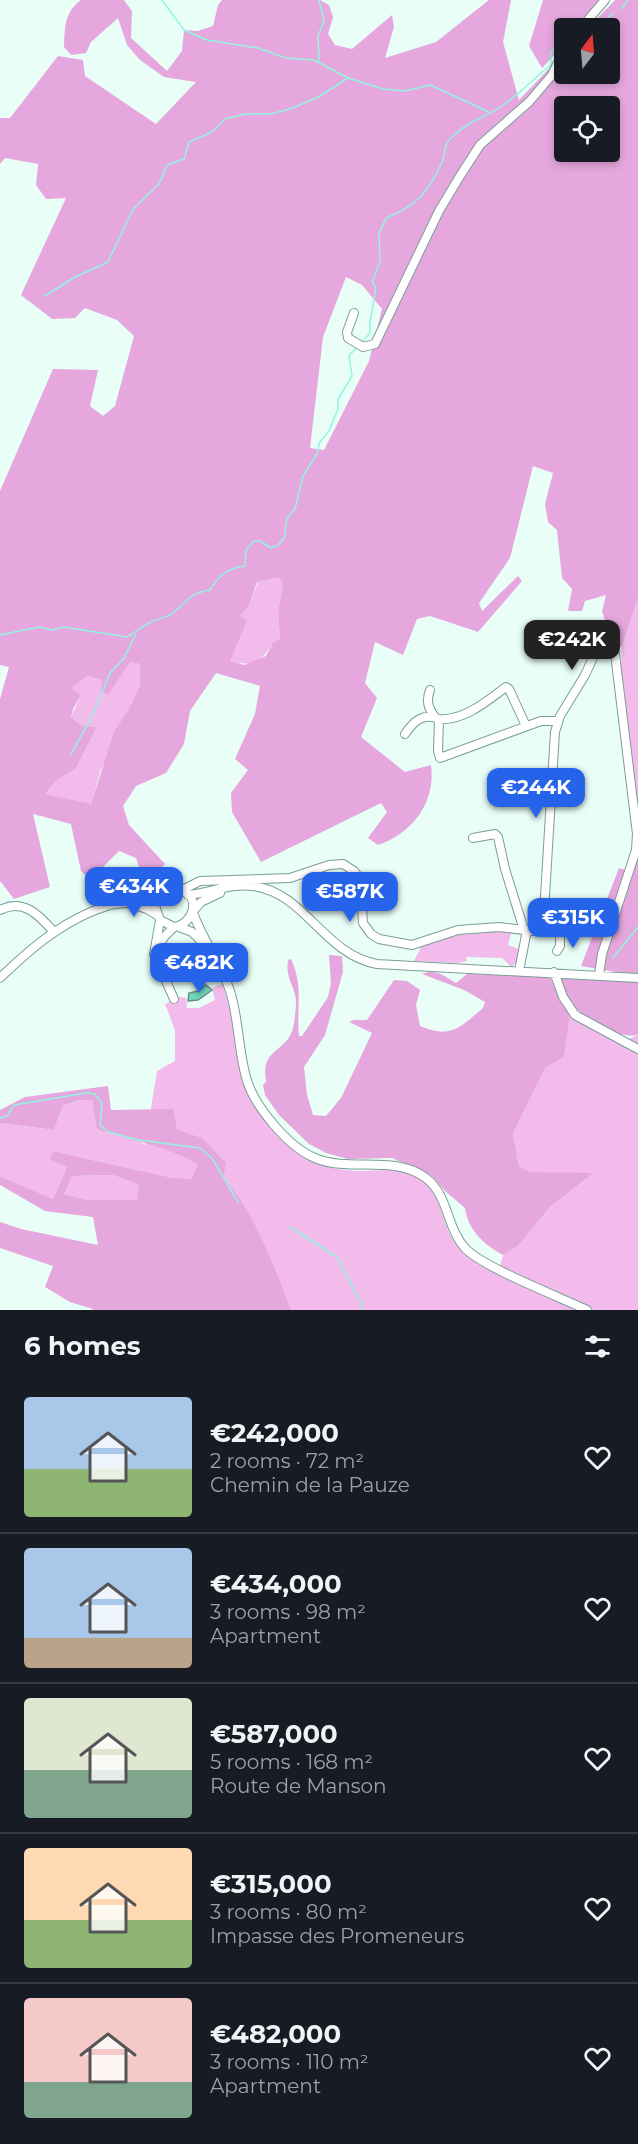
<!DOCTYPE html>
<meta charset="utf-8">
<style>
:root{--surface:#171b24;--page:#242831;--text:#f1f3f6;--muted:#9ea1a6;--line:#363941;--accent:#2563eb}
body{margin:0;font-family:Montserrat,sans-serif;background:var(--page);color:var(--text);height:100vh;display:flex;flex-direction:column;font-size:22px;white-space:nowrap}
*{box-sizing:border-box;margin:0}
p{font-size:20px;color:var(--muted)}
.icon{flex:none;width:33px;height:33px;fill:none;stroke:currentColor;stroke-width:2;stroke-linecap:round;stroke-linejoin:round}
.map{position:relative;height:1310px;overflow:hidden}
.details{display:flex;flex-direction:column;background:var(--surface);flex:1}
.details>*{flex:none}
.needle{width:39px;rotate:16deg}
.tools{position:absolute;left:554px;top:18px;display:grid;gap:12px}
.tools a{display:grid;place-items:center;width:66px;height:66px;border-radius:6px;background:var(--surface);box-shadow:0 3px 9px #0003;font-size:30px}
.price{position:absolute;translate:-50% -51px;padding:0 14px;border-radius:12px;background:var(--accent);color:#fff;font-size:20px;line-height:39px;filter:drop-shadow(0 2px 3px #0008)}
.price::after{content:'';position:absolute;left:50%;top:36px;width:18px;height:14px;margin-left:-9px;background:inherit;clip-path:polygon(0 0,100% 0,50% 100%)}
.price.current{background:#222;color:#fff}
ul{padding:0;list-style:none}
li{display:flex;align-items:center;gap:18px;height:150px;padding:0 24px}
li+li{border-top:2px solid var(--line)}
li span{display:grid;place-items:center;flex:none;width:168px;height:120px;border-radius:6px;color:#555}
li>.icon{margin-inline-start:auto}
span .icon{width:72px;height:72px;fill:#fffc;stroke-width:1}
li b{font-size:26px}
h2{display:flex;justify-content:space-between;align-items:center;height:72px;padding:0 24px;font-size:26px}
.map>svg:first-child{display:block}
.green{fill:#f3bbec}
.forest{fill:#e5a7dd;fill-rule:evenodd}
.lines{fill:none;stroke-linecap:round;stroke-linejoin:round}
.stream{stroke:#91f6dd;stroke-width:1.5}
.building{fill:#74d9c0;stroke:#6b8e84;stroke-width:1.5}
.minor-casing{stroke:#7b9e95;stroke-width:10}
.minor{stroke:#fff;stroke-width:8}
</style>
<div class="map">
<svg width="638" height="1310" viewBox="0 0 638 1310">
<rect width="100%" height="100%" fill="#e8fef7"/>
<path class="green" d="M279,576L283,584L278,612L280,639L273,642C262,663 251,667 229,661L247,621L239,616L249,605L258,582Z
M638,598V840L619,706L622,647Z
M130,662L141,664L140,686L100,772L91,805L45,794L56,781L76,768L97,727L81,725L71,717L81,695L72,688L87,676L103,680Z
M492,930H512L508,945L519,949L517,962L511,967L502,958L466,957L467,961L457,963L414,961L423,943L467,931L472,934Z
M222,984C227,999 232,1014 235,1028C237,1046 237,1066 243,1083C256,1118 295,1162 333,1168C341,1169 351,1171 360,1171C380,1171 400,1167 418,1178C442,1193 440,1218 453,1240C459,1251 469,1258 479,1265L578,1310H92L136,1201L88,1200L64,1194L71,1176L113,1175L139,1185L141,1171L53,1151L67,1167L53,1199L0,1176V1123L54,1130L63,1106L78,1100H92L94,1110L145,1145L157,1071L175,1061V1030L165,1004L180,997L186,998L187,1008H199L215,1000L212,988Z
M570,1014L580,1023L621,1044L638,1034V1310H594L499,1269L503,1255L518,1246L550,1207L593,1174L530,1172L519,1166L513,1134L545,1068L564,1057Z"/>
<path class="forest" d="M81,0H124L132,11L131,38L167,71L182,51L184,30L198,31L213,26L218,5L222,0H320L329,5L333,17L328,34L335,45L352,49L392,15L394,27L385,58L436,42L489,0H511L503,42L519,100L564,53V74H609V28H588L615,0H638V598L622,647L615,644L612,626L605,620L602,611L606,595L585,601L582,611H568L572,589L562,578L557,530L548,522L545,504L553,473L533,466L510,558L479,603L482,611L518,576L522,581L478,632L430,616L417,619L403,655L375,642L365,683L377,698L361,737L405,772L431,765C436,802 413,833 378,845L368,838L387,812L381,803L261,862L232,812L231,793L248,770L235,759L255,714L260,686L216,673L190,711L184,744L166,773L136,786L123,806L129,825L165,864L148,880L141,873L136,858L119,851L90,880L81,871L71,824L33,814L50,887L14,899L0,881V699L9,667L0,665V491L53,369L98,370L90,406L103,416L115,406L134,336L117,320L85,308L75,318L52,319L21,295L66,198L46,199L36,185L38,164L5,158L0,164V118H10L58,56L83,60L85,76L156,124L196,82L164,77L140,60L127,45L118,18L91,42L86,53L71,55L64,47C65,28 64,12 81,0ZM564,106H609V152H564ZM346,277L362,285L382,309L369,361L324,450L310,448L323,337ZM279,577L283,584L278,612L280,639L273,642L266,656L244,665L230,661L247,621L240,616L249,605L257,582ZM130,662L140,664V686L129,709L114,732L91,804L45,794L56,781L76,768L97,727L81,725L71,717L73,709L81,695L72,688L87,676L102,680L101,692L108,695Z
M543,0H607L580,28H564V45L542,68L529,46Z
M638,855V1034C621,1042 582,1017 571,1003C565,995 562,986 560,976L621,980V973L581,966L619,868L633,872Z
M329,955L342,956L343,972L325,1035L304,1067L307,1095L313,1115L326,1116L341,1098L372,1033L349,1022L354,1020H367L394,980L407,981L420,990L416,1005L420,1026C451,1039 459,1028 483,1008L485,1002L464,990L422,974C436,968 444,976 456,983L467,974L550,976L559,999L570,1014L564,1057L545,1068L513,1134L519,1166L530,1172L594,1173L550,1207L518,1246L503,1255C484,1245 468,1230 465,1208L445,1191L432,1176L392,1158L348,1159L326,1153L309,1144L279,1115L265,1095L263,1085L266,1082C260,1047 287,1053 293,1028C295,1020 296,1008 296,1000C294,984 285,978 288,960L291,959C304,987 296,1007 299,1036H302L328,997L331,983Z
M108,1086L111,1110L173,1109L177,1130L202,1138L226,1163L223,1179C252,1205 277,1274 291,1310H96L70,1302L45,1287L53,1266L0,1248V1222L21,1229L98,1245L93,1217L45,1211L0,1185V1176L53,1199L67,1167L50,1159L53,1151L172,1178L192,1179L198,1164C167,1146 130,1140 97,1129L92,1100H78L63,1106L54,1130L0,1123V1110L25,1097ZM113,1175L139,1185L137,1200H88L64,1194L72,1176Z"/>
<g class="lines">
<path class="stream" d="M162,0L184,30L207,40L258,48L286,58L314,60L348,78L383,89L405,91L430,85L489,112
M621,9L628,0
M590,28L603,22L613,13
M319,60L318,36L324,21L319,0
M45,296L75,277L108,262L133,209L159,184L167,165L184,159L189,142L212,132L225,119L245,114H271L293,108L320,96L348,78
M362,342L370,333V322L376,288L372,282L380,262L379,234L386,218C416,206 429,192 442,162C446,152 443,145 452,137C469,120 485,118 502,106C520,94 534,78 551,65V51L564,45
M0,635L39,627L52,630L64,627L127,637C134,633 140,628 147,624C155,619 166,619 174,612C189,600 190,593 210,590C219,575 228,568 245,566L246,550L254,541H260L271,548L277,546L284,538L287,518L295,509L303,476L318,452L319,443L329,431L338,409V399L352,376L349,356L355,349
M70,756L92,716L110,673L124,658L136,634
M613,958L638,927
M0,1118L7,1116L14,1105L86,1093L95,1094L102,1103L100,1125L108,1132L139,1140L200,1148L212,1158L238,1202
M290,1227L337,1257L362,1305L361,1310"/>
</g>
<path class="building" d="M206,985L212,990L198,1000L188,1001L189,993L198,991Z"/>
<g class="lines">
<defs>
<path id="minor" d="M581,28L605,0
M354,313L347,332L348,338L363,347L375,344L439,211L460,176L480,145L529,102L552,75L564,50
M430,690C426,701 428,707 434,716
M526,726L509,689L506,687C487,701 464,721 439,719L438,751L440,758L541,721H558
M405,734C413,722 423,712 439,719
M473,838L495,834L498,837L505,869L524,930
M182,890L200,881L290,878L329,865L343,864L354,871L360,879L363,923L371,934L379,939L412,945L458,930L499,927L532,931L543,929L555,732L560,716L585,675L606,629
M188,895C210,893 230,883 253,886C306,893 323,954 377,964L638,978
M132,904L147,909L157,915
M0,910C23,898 39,915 53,931
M194,910L201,902L220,893
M193,913C203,940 221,964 230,991C239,1019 238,1049 246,1077C253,1105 288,1147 315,1158C350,1173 394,1154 426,1178C449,1196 446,1227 465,1248C482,1267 560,1297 587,1310
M160,920L154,954L174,999
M179,927L192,932L204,944
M543,929L560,932L572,907
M557,951L560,946V932
M155,952L164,937L174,927
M519,971L527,930
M554,972L563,997L575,1015L638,1049
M599,975L602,954L636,850L637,834L615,654L608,646L601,642
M0,978C32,947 66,918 110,905C123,902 138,904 150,900C161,897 167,886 180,890C202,896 194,924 174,927L160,920L155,906L161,894"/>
</defs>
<use href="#minor" class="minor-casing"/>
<use href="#minor" class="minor"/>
</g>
</svg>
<div class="tools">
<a><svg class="needle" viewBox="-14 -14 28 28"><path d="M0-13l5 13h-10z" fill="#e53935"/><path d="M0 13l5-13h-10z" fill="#9ea1a6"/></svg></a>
<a><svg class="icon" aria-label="locate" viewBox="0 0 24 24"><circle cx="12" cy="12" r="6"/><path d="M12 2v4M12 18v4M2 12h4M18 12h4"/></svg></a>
</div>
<b class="price current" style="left:572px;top:671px">€242K</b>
<b class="price" style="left:536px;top:819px">€244K</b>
<b class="price" style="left:134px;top:918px">€434K</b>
<b class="price" style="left:350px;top:923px">€587K</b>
<b class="price" style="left:573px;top:949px">€315K</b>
<b class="price" style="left:199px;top:994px">€482K</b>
</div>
<section class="details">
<h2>6 homes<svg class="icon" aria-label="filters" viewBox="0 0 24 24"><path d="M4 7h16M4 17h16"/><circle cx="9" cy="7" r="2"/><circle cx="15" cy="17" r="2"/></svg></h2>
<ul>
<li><span style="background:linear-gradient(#a9c7e8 60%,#8fb573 0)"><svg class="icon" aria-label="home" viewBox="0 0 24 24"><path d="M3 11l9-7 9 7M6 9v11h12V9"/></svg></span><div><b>€242,000</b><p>2 rooms · 72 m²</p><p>Chemin de la Pauze</p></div><svg class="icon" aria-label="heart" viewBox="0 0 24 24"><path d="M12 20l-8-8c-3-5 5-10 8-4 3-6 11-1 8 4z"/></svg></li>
<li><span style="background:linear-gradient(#a9c7e8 75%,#b9a48a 0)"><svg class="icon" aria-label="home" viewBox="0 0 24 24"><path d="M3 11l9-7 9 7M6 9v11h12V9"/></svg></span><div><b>€434,000</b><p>3 rooms · 98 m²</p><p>Apartment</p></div><svg class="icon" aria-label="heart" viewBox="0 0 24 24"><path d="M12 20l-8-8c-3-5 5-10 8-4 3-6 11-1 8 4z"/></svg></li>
<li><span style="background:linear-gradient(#dfe7d0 60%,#7fa58c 0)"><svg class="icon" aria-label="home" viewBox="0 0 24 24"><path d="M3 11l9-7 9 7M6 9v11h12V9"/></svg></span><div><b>€587,000</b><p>5 rooms · 168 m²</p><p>Route de Manson</p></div><svg class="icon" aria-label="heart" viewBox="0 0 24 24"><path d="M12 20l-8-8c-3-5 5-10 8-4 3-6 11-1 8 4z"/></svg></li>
<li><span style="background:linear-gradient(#ffd9b3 60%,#8fb573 0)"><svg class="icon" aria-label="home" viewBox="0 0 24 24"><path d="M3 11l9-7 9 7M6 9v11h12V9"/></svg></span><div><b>€315,000</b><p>3 rooms · 80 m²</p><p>Impasse des Promeneurs</p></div><svg class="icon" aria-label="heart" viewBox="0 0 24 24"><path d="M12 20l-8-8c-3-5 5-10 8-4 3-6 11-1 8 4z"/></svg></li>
<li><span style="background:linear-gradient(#f6c9c9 70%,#7fa58c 0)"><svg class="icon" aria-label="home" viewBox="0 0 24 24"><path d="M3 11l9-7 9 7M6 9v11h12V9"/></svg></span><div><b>€482,000</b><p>3 rooms · 110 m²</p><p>Apartment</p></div><svg class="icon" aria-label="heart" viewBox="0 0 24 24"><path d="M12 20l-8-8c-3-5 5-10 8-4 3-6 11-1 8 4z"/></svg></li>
</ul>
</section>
